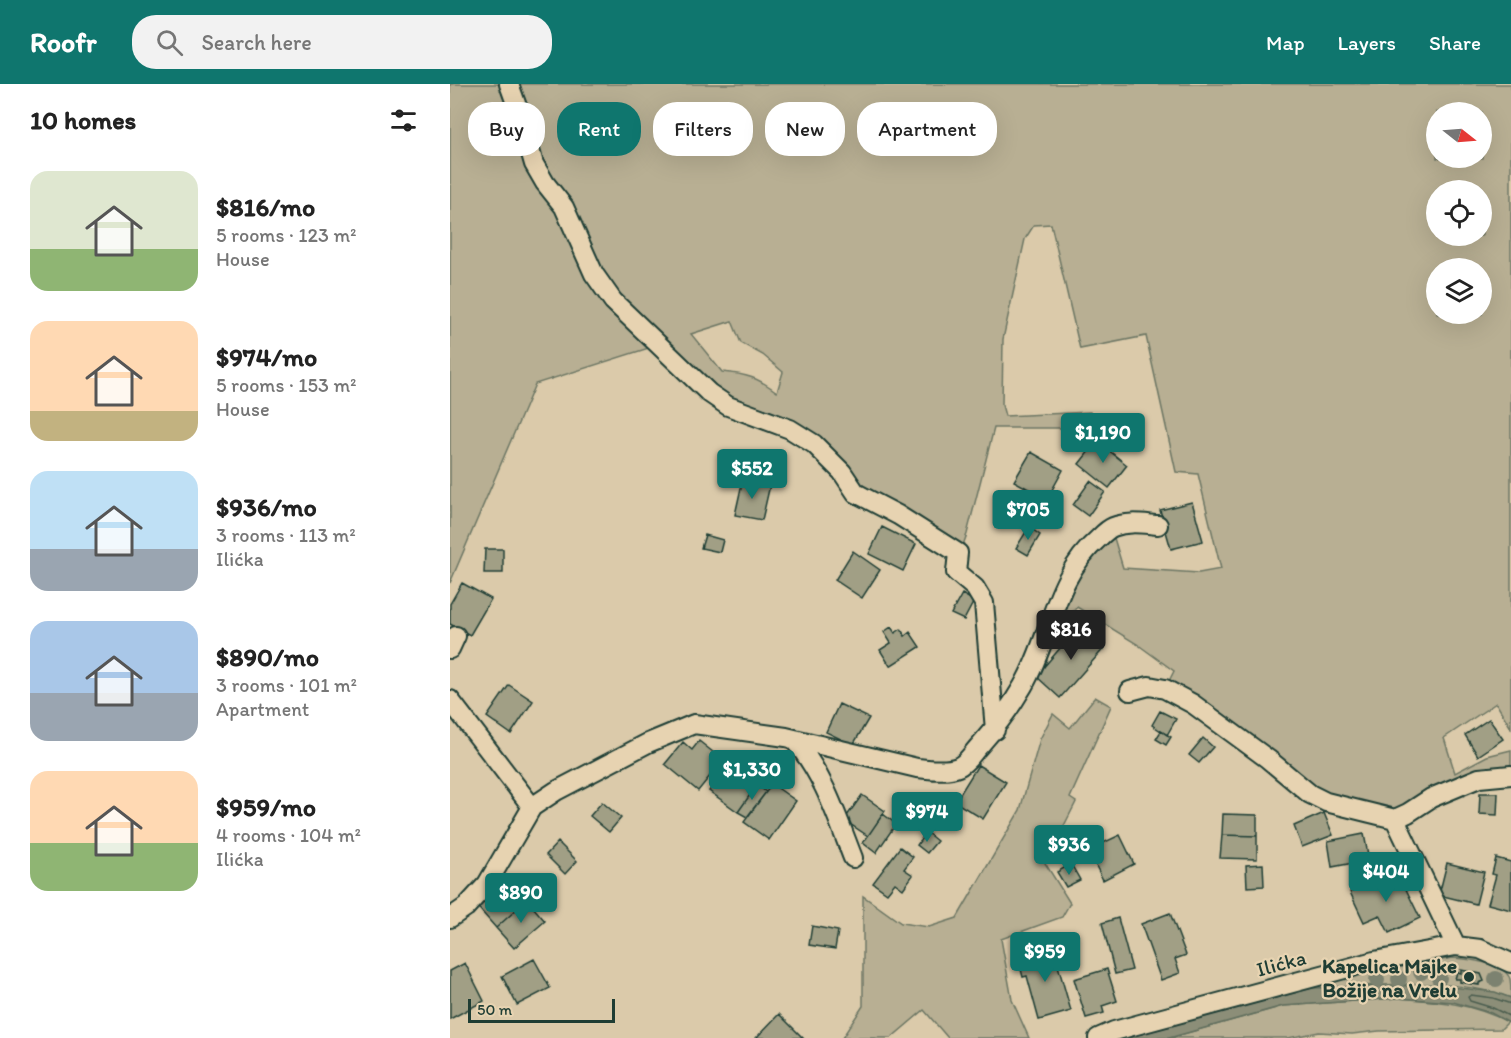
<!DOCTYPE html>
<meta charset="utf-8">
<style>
:root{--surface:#fff;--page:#f2f2f2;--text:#222;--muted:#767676;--accent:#0f766e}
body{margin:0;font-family:Itim,sans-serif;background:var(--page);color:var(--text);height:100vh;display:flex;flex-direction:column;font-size:22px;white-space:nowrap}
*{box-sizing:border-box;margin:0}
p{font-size:20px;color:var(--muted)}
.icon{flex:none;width:33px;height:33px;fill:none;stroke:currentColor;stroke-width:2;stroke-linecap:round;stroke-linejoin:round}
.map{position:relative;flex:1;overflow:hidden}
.panel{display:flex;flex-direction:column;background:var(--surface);width:450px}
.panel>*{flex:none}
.top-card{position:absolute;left:18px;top:18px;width:570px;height:54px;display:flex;gap:12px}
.needle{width:39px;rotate:107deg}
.controls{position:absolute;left:976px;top:18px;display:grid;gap:12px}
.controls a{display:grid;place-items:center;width:66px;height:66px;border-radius:50%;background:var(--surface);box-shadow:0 6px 24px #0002;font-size:30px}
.scale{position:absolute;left:18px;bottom:15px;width:147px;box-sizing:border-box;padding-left:6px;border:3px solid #1f3d34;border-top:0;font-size:16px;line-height:21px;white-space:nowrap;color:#1f3d34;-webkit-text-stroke:4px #e7d3b1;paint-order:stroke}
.price{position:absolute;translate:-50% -51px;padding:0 14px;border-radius:6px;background:var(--accent);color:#fff;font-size:20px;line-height:39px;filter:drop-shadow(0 2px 3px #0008)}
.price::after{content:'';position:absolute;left:50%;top:36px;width:18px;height:14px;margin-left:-9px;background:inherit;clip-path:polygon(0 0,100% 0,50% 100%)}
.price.current{background:#222;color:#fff}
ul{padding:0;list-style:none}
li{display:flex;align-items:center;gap:18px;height:150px;padding:0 30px}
li span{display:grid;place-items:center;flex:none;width:168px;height:120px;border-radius:18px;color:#555}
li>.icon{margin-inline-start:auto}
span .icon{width:72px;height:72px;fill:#fffc;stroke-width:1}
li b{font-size:26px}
h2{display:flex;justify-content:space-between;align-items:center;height:72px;padding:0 30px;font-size:26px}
.chip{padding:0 21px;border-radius:24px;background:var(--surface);box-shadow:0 6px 24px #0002;font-size:21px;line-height:54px}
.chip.current{background:var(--accent);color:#fff}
header{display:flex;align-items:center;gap:36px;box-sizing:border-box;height:84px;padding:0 30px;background:var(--accent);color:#fff}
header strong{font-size:28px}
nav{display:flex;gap:33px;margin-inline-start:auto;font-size:21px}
.search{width:420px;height:54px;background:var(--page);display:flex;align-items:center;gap:15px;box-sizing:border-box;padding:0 21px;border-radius:24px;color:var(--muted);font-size:22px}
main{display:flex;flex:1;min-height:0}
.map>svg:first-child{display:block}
.green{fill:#b8af93;stroke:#6c7664;stroke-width:1.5;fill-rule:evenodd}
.water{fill:#8c8e78;stroke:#606e5d;stroke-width:1.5}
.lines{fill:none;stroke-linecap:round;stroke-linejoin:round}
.shore{stroke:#4b5d4f;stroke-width:1.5}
.building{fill:#a19f85;stroke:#1f3d34;stroke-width:1.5}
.minor-casing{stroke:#1f3d34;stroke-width:22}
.minor{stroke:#e7d3b1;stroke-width:18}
.tree{fill:#7c826f}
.poi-dot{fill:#1f3d34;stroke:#e7d3b1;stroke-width:2}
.labels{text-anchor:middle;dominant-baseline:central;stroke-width:4.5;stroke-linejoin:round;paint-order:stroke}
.street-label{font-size:21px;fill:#1f3d34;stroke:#e7d3b1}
.poi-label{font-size:21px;font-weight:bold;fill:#1f3d34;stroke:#e7d3b1;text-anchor:end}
</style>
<header>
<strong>Roofr</strong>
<div class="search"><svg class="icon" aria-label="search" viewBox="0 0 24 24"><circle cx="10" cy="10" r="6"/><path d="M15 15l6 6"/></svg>Search here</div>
<nav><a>Map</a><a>Layers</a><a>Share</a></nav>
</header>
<main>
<section class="panel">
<h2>10 homes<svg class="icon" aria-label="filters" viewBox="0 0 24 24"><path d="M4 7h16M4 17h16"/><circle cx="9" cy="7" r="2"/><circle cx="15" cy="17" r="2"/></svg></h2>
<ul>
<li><span style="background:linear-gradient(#dfe7d0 65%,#8fb573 0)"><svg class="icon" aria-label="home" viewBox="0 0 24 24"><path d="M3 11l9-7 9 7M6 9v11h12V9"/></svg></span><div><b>$816/mo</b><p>5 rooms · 123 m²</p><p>House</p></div></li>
<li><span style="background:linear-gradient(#ffd9b3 75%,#c2b280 0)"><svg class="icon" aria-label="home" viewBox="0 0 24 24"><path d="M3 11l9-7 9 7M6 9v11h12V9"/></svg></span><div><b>$974/mo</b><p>5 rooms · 153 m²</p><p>House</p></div></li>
<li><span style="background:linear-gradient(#bfe0f5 65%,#9aa5b1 0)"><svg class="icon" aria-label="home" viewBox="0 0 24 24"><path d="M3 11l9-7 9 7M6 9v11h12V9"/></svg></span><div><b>$936/mo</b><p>3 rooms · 113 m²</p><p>Ilićka</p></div></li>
<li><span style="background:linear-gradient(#a9c7e8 60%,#9aa5b1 0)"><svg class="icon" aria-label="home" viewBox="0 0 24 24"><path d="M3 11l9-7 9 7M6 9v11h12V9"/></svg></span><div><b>$890/mo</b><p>3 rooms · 101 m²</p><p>Apartment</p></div></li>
<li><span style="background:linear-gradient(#ffd9b3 60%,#8fb573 0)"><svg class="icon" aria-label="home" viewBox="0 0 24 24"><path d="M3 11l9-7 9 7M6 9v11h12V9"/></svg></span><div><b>$959/mo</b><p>4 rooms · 104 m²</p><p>Ilićka</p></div></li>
</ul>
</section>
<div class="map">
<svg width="1061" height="954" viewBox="0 0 1061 954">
<rect width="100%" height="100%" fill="#dbcaaa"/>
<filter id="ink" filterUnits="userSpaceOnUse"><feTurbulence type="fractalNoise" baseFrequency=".0167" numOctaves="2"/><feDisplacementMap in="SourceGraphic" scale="12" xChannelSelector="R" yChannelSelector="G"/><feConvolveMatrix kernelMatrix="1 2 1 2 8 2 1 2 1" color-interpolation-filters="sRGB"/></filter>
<g filter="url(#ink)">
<path class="green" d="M0,0H1061V644L1046,619L994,654L1005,689L1037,672L1061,666V691L958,729L898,724L715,605L724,587L687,560L627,523L613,539L602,531L661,444L673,484L749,489L771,485L748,390L726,388L696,252L630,265L601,140L584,141L575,155L553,255L552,321L555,332L640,328L643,344H544L517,450L512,464L448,431L392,388L305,333L208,261L85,300L0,499ZM987,28H1032V74H987ZM987,106H1032V152H987ZM987,184H1032V230H987ZM282,237L291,259L313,271L333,288L327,308C308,294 297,290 272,288L241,250Z
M645,613L661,622L620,714L626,718L595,779L620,819L612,833L551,855L562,916L579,954H498L474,926L441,954H392L413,922V812L451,839L479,843L507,834L570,726L590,655L603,630L620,644Z
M1003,874C1017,875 1055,879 1060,895C1061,901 1061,909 1061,914C1002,892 932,902 870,904V901L913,890Z
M948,914C989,917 1021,919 1058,938L1051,945L929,947L902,950L869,948L838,954H719L833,922Z"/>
<path class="water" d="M984,901L1045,908L1061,914V940L1041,929L1003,918L948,914L833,922L719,954H675L862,904Z"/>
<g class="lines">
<path class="shore" d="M1061,920L1043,914L1021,911L1018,913L1020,917L1043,924L1061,933"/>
</g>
<path class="building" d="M647,357L677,381L659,404L629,380Z
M581,368L613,386L597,415L564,397Z
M293,395L320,401L312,436L285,431Z
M640,397L655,408L638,432L623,421Z
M742,418L753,457L721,465L710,426Z
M432,443L466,460L453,487L419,470Z
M579,443L590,451L578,471L566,464Z
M255,451L273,456L270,468L251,464Z
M35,465H53V489H34Z
M403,467L430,486L412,514L385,496Z
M12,499L41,515L20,551L0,540V520Z
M512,510L524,517L514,536L501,530Z
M631,540L656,562L610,614L586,592Z
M441,543L445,549L451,545L455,552L460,548L470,563L440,582L430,566L441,559L434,548Z
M59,601L83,617L61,650L37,633Z
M389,620L419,634L403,661L376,648Z
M710,627L726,635L717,651L702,641Z
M1039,635L1053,655L1028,672L1015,651Z
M711,647L721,653L716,661L706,655Z
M753,654L763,663L749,679L739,671Z
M249,657L273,676L248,707L215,680L233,658L242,666Z
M278,680L307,701L288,728L259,707Z
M528,681L556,698L533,735L505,718Z
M322,700L346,717L319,756L294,738Z
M307,701L316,708L297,733L288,728Z
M1030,709H1048L1047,731L1029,730Z
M412,711L435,727L418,752L394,736Z
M152,718L171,734L159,748L140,732Z
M874,729L883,751L852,763L844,742Z
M433,730L446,740L426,769L413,759Z
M773,730L807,731V752L772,751Z
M476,748L487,757L477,769L467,761Z
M914,750L919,776L882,783L878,757Z
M670,751L684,780L653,796L638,766Z
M772,751L807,752V775L770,774Z
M108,758L127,777L115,790L96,771Z
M450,763L463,773L454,785L463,791L453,805L445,799L437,809L423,799Z
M1046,774L1061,778V826L1038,820L1046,791L1042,790Z
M997,779L1034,788L1026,820L989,811Z
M621,780L630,796L616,803L607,788Z
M813,780L814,802L797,803L796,781Z
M932,792L937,802L951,795L970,834L939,849L930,831L914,838L900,808Z
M56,793L77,816L46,844L25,820Z
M77,816L95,837L64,864L46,844Z
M720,829L736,871L725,875L730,889L711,896L691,840Z
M668,834L682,886L665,890L652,839Z
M362,842L388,847L385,865L359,861Z
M603,864L621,927L589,936L577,892L573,893L568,874Z
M84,875L100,904L67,921L52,892Z
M15,879L34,917L0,935V887Z
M657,885L667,917L652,922L654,929L636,934L624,895Z
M1011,886L1031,890L1034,897L1029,899V901L1010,898V895H1005L1007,888L1011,889Z
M329,930L353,954H306Z"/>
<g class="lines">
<defs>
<path id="minor" d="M59,0L69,28L84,80L95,99L114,123L144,190L163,217L259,309L278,322L340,345L364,360L392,388L406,409L448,431L508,469L506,488L525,504L534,519L545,646
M0,565L6,552
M680,607L699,602L715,605L743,620L818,675L860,710L876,718L945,735L958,729L981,714L1029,694L1061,691
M0,616L82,723
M344,656C373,689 387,733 403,774
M945,735L1006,862
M0,834L16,823L37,800L82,723L106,707L198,659L244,640L336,653L467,684C480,685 496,688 508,683C517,679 523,668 530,661C546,643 561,623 573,602C602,552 603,494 649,454C653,450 658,445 663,443C678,437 694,440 708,441
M648,954L664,947L924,877L1006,862L1030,865L1061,879"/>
</defs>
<use href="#minor" class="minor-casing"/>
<use href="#minor" class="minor"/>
</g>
<g class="tree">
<circle cx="971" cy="888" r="8"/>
<circle cx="989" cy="894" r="8"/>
<circle cx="949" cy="895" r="8"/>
<circle cx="1046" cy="895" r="8"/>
<circle cx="927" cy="896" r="8"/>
</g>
</g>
<circle class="poi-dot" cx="1019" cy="893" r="6"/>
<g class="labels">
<g class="street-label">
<text transform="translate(831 879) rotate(-15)">Ilićka</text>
</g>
<g class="poi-label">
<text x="1007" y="881">Kapelica Majke<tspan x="1007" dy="24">Božije na Vrelu</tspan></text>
</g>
</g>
</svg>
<div class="controls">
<a><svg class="needle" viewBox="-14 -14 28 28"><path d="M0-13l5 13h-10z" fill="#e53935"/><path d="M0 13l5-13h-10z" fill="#767676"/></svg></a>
<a><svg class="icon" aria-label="locate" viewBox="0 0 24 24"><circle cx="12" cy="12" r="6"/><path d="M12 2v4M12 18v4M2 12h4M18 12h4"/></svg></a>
<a><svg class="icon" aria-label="layers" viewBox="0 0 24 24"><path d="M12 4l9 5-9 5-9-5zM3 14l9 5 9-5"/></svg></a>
</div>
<div class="scale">50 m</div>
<b class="price" style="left:653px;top:380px">$1,190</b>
<b class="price" style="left:302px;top:416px">$552</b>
<b class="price" style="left:578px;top:457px">$705</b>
<b class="price current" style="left:621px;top:577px">$816</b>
<b class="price" style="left:302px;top:717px">$1,330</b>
<b class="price" style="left:477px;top:759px">$974</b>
<b class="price" style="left:619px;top:792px">$936</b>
<b class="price" style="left:936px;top:819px">$404</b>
<b class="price" style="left:71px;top:840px">$890</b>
<b class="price" style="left:595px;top:899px">$959</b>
<div class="top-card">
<a class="chip">Buy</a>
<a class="chip current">Rent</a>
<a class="chip">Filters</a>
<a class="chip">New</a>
<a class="chip">Apartment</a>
</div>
</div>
</main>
